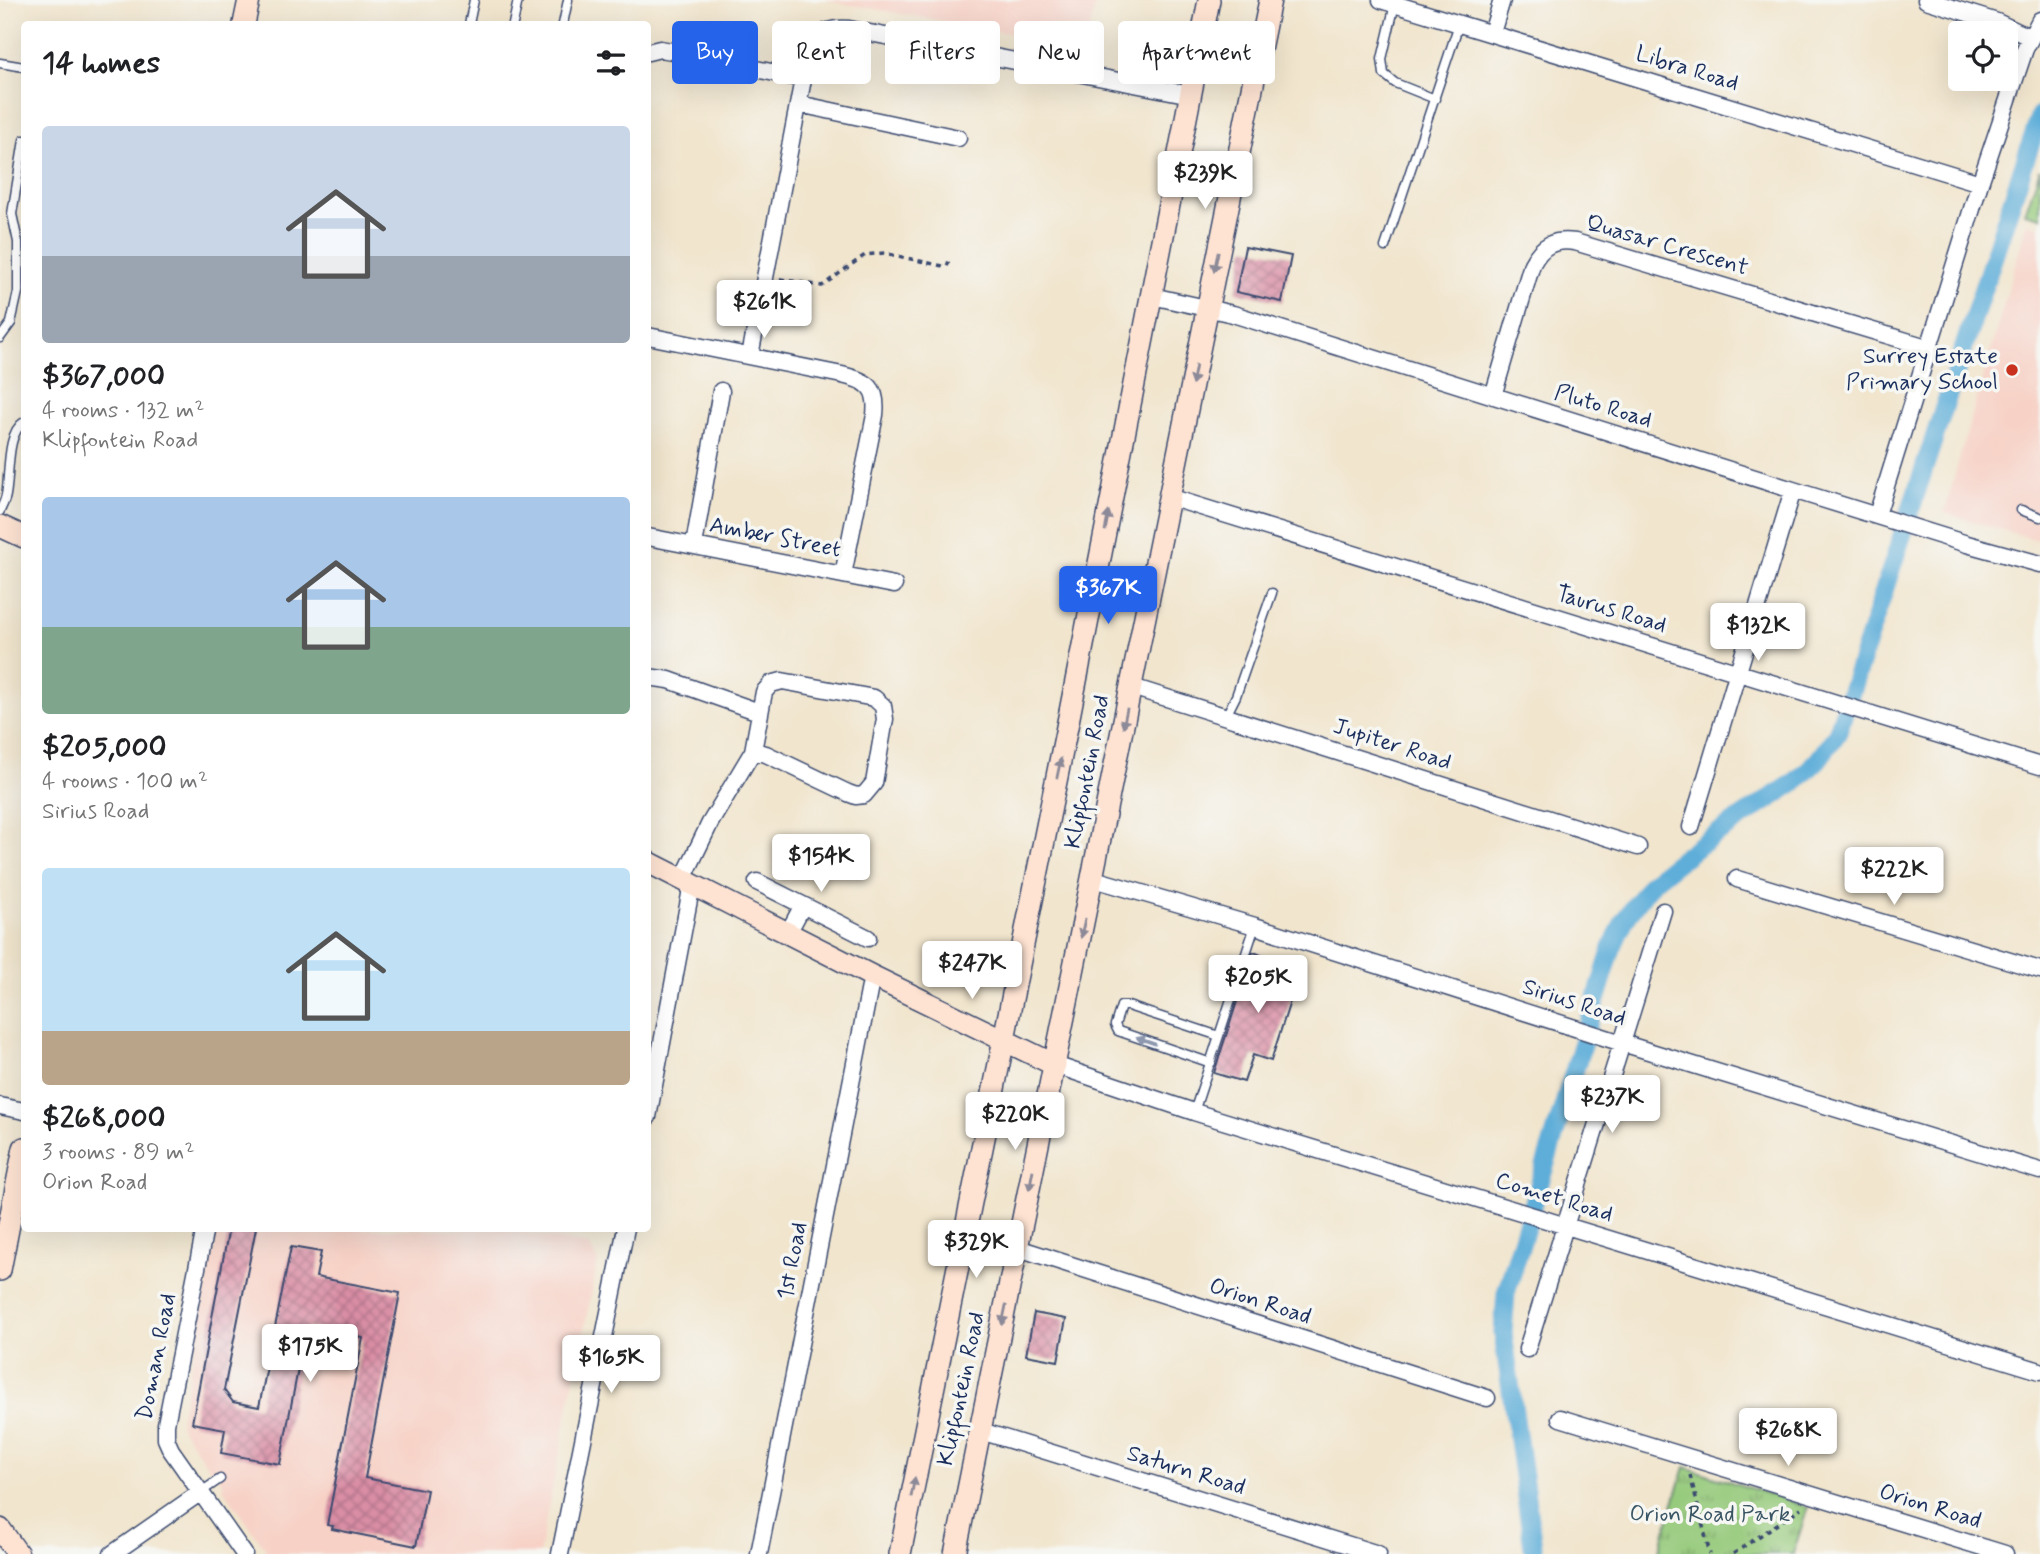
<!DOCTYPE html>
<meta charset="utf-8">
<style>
:root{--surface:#fff;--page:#f2f2f2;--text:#202124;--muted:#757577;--accent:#2563eb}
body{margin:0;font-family:Mynerve,sans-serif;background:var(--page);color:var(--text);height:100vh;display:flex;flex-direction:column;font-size:26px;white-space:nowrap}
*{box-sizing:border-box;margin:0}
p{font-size:23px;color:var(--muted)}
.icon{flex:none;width:38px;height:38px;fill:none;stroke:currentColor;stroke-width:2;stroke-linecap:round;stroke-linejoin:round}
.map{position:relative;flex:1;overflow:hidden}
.side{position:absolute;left:21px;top:21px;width:630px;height:1211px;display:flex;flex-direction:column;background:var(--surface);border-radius:7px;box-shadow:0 7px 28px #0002}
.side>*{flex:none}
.banner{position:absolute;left:672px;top:21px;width:665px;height:63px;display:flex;gap:14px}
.fabs{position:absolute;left:1948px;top:21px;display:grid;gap:14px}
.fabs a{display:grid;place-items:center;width:70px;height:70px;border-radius:7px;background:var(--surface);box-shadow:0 7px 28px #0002;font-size:35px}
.price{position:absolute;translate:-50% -60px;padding:0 16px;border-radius:7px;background:#fff;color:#222;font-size:23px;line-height:46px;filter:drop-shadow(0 2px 4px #0008)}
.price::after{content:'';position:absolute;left:50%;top:42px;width:21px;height:16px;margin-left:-10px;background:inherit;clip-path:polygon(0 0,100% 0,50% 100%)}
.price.current{background:var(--accent);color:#fff}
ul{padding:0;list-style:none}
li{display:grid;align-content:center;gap:14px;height:371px;padding:0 21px}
li span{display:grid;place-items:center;height:217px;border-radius:7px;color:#555}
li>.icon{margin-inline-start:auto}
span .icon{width:126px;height:126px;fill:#fffc;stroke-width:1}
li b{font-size:30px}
h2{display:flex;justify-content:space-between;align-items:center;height:84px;padding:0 21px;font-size:30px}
.pill{padding:0 24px;border-radius:7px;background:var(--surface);box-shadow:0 7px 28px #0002;font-size:24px;line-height:63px}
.pill.current{background:var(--accent);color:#fff}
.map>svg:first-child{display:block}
.built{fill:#f7d1c6}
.park{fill:url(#park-tufts);stroke:#587c6c;stroke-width:2}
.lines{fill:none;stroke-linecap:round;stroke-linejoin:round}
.canal{stroke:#5faed9;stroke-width:19}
.building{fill:url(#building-cross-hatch)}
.lane-casing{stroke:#3b4a6f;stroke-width:11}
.street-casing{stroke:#3b4a6f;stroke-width:19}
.secondary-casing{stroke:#3b4a6f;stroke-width:24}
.path{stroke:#3b4a6f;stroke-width:3.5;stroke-dasharray:5 5;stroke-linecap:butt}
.lane{stroke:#fff;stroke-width:8}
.street{stroke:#fff;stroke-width:16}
.secondary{stroke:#fee3d2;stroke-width:21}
.oneway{fill:#8c8998}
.oneway2{fill:#8d97ae}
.poi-dot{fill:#c8321e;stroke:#f6f6f2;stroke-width:2.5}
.labels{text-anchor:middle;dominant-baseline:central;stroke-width:7;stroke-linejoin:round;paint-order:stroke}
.street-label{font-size:23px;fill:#1b2f5e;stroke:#f6f6f2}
.poi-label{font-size:23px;fill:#1b2f5e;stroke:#f6f6f2;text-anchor:end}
.park-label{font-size:23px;fill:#3a5665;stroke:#f6f6f2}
</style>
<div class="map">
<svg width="2040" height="1554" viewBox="0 0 2040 1554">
<defs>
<pattern id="park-tufts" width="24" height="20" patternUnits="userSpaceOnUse" patternTransform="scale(1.75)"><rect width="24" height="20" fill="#96ca7b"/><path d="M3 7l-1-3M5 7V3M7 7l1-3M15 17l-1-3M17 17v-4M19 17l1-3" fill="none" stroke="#7aa468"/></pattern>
<pattern id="building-cross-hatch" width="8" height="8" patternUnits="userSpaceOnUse" patternTransform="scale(1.75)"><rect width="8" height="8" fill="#da8ea5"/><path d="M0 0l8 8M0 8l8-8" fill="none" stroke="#b0748a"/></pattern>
</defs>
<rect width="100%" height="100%" fill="#f6f6f2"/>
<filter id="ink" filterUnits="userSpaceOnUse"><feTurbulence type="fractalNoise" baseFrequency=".0143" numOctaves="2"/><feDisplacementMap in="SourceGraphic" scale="14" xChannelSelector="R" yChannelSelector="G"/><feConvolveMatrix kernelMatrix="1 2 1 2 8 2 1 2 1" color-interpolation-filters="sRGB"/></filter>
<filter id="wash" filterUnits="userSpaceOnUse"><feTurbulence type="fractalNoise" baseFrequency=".00686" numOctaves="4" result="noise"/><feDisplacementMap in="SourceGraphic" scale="28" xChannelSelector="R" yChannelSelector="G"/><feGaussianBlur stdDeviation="1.57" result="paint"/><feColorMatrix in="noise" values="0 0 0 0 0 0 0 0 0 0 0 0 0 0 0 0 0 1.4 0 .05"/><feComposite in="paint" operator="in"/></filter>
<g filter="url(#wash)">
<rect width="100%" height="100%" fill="#f1e5cd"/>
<path class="built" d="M824,0H1096L1086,47Z
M2027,223L2040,227V541L1944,513Z
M218,1229H506L588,1245L598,1260L539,1554H269L222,1487L224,1485L217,1474L214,1475L179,1425Z"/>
<path class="park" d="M2040,169V217L2025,213Z
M1685,1467L1808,1507L1793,1554H1658Z"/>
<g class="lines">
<path class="canal" d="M1534,1554L1503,1333L1506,1293L1612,948L1625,919L1652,882L1697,847L1795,782L1818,760L1837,734L2040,115"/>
</g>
<g id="blocks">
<path class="building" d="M1245,247L1291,256L1282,302L1236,292Z
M1253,952L1301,967L1271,1061L1253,1055L1244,1082L1214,1073Z
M229,1228H256L224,1390L233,1402L259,1407L291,1247L321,1252L316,1277L400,1293L365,1478L427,1490L416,1546L332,1529L333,1526L327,1525L363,1338L306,1327L280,1464L221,1453L225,1429L192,1423Z
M1034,1313L1066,1319L1058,1361L1026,1355Z"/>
</g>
</g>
<g filter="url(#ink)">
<use href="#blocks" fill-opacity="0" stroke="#3b4a6f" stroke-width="2"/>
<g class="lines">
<defs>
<path id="lane" d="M1395,4L1382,59L1384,74L1395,83L1435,99
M469,24L474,0
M513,24L518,0
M563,24L568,0
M0,63L24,67
M1385,247L1459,24
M0,338L11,323L18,292V242L12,214L24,140
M2021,510L2040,517
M0,511C2,506 5,501 6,495C10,475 6,433 24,422
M1226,716L1236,696L1272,593
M1211,1063L1118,1031L1115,1025L1121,1006H1128L1219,1036
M1194,1112L1255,926
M201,1492L220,1479"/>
<path id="street" d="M1381,0L1980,183
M1926,0L1997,22L2029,37
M1492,33L1502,0
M648,52L660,49L672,51L803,79
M799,104L958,138
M1152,296L1233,314L1793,490L1967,544L2040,564
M648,336L842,375C868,381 878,387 875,415L843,575
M750,356L803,79C811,49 812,26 849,29L1191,95
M1493,396L1532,264C1542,245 1554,239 1575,242L1930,348
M1169,497L2040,766
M1877,515L1980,183L2025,49L2040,20
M648,537L894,585
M694,545L721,391
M648,677L669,680L759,712
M1132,687L1638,847
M1691,827L1793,490
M683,879L710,823L753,751L764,692L771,684L782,681L874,698L883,706L885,719L874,783L864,795L856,796L848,793L766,754L753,751
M1094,879L1255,926L1622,1043L2040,1171
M1737,879L2040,970
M757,882L868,938
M788,933L803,905
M1055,1065L1194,1112L2040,1371
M0,1106L24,1111
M648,1117L692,884
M205,1228L166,1424V1439L171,1450L244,1554
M1018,1248L1487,1398
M1527,1349L1663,911
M1560,1418L2005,1554
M981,1431L1378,1554
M112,1554L201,1492
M560,1554L626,1228
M759,1554L872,976"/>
<path id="secondary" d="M244,24L249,0
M0,526L24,537
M648,862L872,976L1055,1065
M0,1270L24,1148
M0,1529L18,1554
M900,1554L1068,722L1209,0
M955,1554L1270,0"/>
</defs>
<use href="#lane" class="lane-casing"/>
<use href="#street" class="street-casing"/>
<use href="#secondary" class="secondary-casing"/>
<path class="path" d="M780,279L822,286L865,255L884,253L947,267L950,257
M1690,1475L1710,1554
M1733,1554L1801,1508"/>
<use href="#lane" class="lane"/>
<use href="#street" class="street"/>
<use href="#secondary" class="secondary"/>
</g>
<defs><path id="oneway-solid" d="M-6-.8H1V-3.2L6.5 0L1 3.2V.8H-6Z" transform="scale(1.75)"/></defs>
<g class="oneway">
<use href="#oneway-solid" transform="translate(1216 262) rotate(102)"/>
<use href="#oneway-solid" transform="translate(1194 375) rotate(101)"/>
<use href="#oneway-solid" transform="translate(1107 521) rotate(-79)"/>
<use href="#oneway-solid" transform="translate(1125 718) rotate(102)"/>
<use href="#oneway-solid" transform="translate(1059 768) rotate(-78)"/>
<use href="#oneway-solid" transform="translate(1083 928) rotate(102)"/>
<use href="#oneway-solid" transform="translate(1031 1180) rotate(101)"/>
<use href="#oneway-solid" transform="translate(1004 1315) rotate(102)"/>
<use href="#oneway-solid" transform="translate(913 1487) rotate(-79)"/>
</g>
<use class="oneway2" href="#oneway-solid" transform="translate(1146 1041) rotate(-161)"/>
</g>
<circle class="poi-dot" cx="2012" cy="370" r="7"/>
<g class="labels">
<g class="street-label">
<text transform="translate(1687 69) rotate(17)">Libra Road</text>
<text transform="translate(1667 246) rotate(16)">Quasar Crescent</text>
<text transform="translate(1603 407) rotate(17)">Pluto Road</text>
<text transform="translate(775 538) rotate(11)">Amber Street</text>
<text transform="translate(1611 610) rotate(17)">Taurus Road</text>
<text transform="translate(1392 745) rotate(18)">Jupiter Road</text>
<text transform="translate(1088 772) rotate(-79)">Klipfontein Road</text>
<text transform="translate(1574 1003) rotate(18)">Sirius Road</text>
<text transform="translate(1554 1198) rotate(17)">Comet Road</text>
<text transform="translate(793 1261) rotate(-79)">1st Road</text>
<text transform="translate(1260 1302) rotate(18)">Orion Road</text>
<text transform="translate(157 1357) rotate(-79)">Doman Road</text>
<text transform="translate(962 1389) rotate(-78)">Klipfontein Road</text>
<text transform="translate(1186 1471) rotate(17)">Saturn Road</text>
<text transform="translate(1930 1507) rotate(17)">Orion Road</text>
</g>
<g class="poi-label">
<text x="1998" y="357">Surrey Estate<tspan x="1998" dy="26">Primary School</tspan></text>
</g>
<g class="park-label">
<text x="1710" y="1515">Orion Road Park</text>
</g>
</g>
</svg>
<div class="fabs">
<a><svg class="icon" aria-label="locate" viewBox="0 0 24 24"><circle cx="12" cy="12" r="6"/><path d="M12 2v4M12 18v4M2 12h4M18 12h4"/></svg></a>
</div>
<b class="price" style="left:1205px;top:211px">$239K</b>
<b class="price" style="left:764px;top:340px">$261K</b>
<b class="price current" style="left:1108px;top:626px">$367K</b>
<b class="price" style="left:1758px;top:663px">$132K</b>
<b class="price" style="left:821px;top:894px">$154K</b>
<b class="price" style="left:1894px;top:907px">$222K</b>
<b class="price" style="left:972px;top:1001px">$247K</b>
<b class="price" style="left:1258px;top:1015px">$205K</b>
<b class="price" style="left:1612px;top:1135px">$237K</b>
<b class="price" style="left:1015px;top:1152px">$220K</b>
<b class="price" style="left:976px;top:1280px">$329K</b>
<b class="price" style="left:310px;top:1384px">$175K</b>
<b class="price" style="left:611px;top:1395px">$165K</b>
<b class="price" style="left:1788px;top:1468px">$268K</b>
<div class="banner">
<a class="pill current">Buy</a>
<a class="pill">Rent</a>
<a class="pill">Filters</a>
<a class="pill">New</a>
<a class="pill">Apartment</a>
</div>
<section class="side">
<h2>14 homes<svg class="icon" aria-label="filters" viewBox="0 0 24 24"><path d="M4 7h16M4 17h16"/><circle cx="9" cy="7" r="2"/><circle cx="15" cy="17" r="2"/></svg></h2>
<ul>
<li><span style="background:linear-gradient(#c9d6e8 60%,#9aa5b1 0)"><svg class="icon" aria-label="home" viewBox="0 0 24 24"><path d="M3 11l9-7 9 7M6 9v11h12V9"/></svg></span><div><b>$367,000</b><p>4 rooms · 132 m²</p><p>Klipfontein Road</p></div></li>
<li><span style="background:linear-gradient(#a9c7e8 60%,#7fa58c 0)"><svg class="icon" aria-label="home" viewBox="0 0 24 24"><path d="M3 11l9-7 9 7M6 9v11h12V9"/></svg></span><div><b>$205,000</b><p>4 rooms · 100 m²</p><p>Sirius Road</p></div></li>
<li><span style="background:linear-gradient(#bfe0f5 75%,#b9a48a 0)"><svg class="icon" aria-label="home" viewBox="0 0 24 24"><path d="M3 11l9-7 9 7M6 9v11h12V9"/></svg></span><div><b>$268,000</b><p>3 rooms · 89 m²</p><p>Orion Road</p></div></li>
</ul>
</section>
</div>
